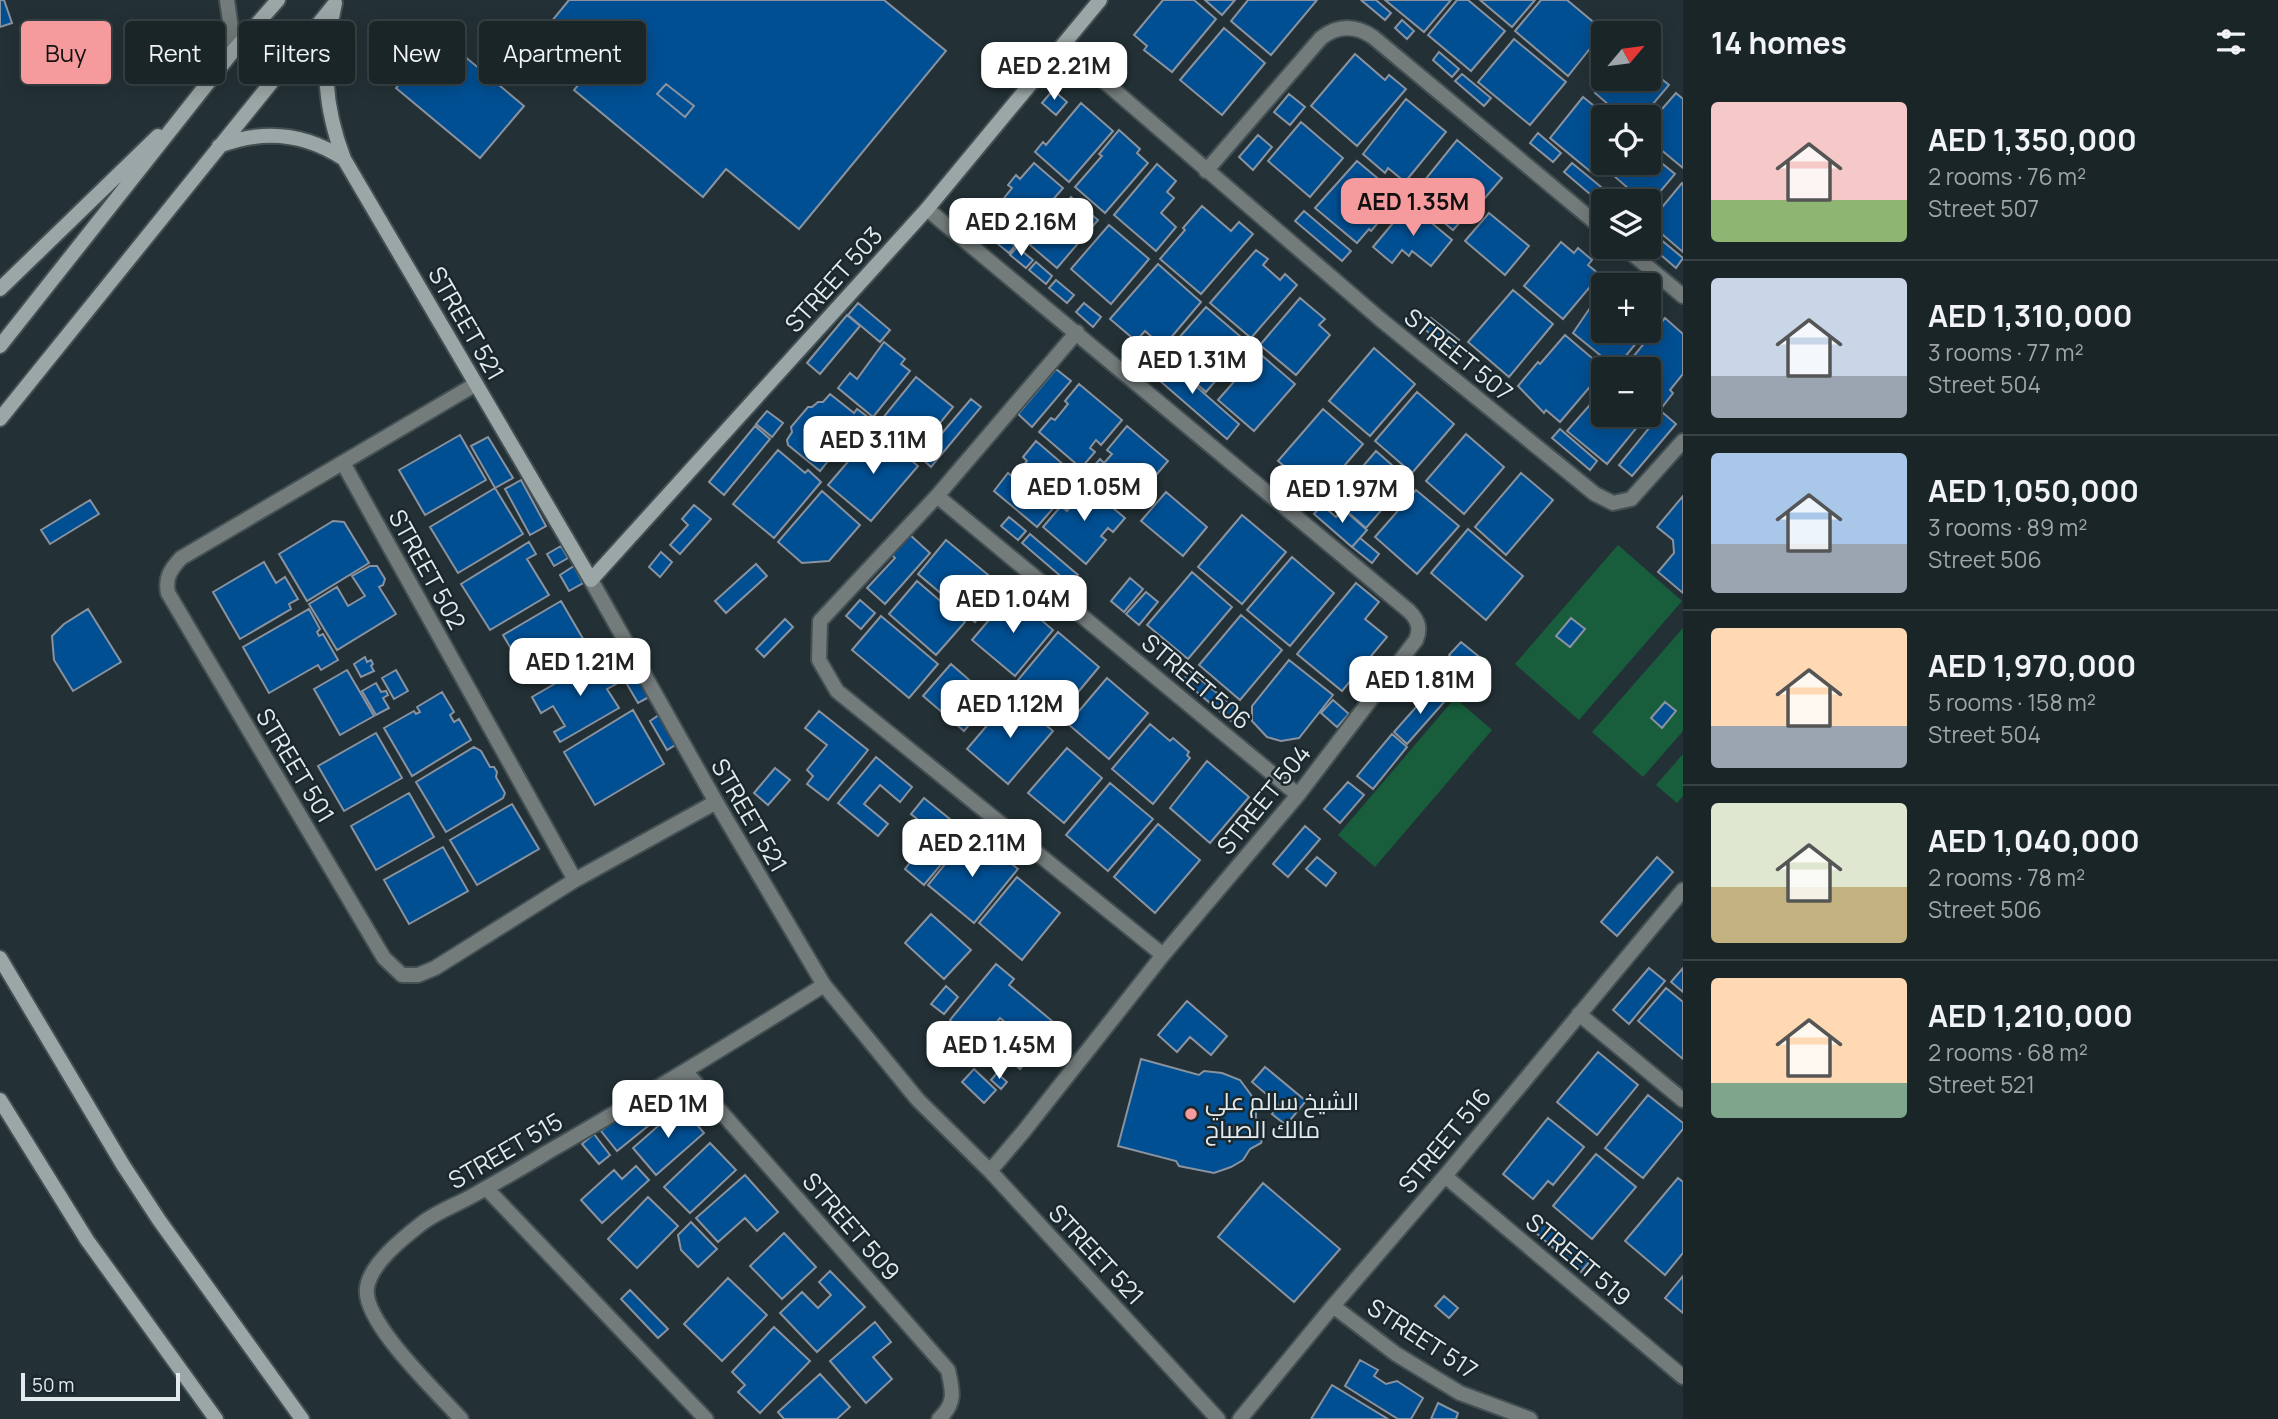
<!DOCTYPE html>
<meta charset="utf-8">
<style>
:root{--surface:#1a2528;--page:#273134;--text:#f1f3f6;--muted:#9fa5a8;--line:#384245;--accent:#f59b9d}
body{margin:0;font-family:Manrope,Cairo,sans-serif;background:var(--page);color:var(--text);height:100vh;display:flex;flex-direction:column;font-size:26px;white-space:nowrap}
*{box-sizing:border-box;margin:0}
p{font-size:23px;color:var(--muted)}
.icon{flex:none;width:38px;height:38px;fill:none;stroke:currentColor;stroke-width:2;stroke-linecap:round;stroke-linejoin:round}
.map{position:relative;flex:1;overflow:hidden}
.sheet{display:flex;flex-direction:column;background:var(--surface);width:595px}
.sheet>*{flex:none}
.banner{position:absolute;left:21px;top:21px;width:665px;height:63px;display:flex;gap:14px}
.needle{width:46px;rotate:61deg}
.tools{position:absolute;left:1591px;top:21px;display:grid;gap:14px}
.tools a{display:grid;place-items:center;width:70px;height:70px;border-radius:7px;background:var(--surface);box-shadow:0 4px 18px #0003,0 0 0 2px var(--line);font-size:35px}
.scale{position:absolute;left:21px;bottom:18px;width:159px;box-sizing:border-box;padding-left:7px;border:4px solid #e2eaed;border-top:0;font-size:19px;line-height:24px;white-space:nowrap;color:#e2eaed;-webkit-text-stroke:5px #1a272c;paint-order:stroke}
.price{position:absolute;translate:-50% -60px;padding:0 16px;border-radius:14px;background:#fff;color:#222;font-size:23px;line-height:46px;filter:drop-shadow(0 2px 4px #0008)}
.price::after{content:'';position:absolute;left:50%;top:42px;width:21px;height:16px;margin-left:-10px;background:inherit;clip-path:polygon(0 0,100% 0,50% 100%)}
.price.on{background:var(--accent);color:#111}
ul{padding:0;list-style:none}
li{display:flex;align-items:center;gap:21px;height:175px;padding:0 28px}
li+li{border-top:2px solid var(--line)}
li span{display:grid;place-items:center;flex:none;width:196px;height:140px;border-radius:7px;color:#555}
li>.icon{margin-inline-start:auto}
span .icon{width:84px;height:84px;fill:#fffc;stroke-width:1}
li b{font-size:30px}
h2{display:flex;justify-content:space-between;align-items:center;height:84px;padding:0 28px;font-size:30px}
.pill{padding:0 24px;border-radius:7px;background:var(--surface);box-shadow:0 4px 18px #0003,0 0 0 2px var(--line);font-size:24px;line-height:63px}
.pill.on{background:var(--accent);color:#111}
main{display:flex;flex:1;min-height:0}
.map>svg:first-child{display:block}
.green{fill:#185e3c}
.building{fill:#004f93;stroke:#89929e;stroke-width:2}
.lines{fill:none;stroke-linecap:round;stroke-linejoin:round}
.street-casing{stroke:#424f53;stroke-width:18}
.secondary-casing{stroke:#424f53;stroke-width:18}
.street{stroke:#747b7b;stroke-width:14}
.secondary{stroke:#9ba7a6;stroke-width:14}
.poi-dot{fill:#f59b9d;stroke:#1a272c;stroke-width:2.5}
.labels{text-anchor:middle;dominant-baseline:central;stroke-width:5;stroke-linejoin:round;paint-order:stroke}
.street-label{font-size:24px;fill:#e2eaed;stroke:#1a272c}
.poi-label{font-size:24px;fill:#e2eaed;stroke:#1a272c;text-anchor:start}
</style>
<main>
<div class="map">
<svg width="1683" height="1419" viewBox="0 0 1683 1419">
<rect width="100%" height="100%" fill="#233136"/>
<path class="green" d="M1618,545L1682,601L1579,720L1515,664Z
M1683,628V731L1643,777L1592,732Z
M1455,698L1492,730L1375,867L1338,835Z
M1683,754V796L1677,803L1656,785Z"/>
<path class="building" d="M0,0H4L12,23L0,27Z
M569,0H884L946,51L799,229L726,169L703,197L574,90L584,78L537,39Z
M1163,0H1194L1216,19L1172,72L1144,50L1147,46L1134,35Z
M1205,0H1235L1222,15Z
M1248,0H1317L1271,55L1231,21Z
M1361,0H1376L1391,13L1385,20Z
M1385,0H1451L1424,32Z
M1457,0H1468L1505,31L1471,71L1428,35Z
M1480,0H1535L1512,27Z
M1541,0H1567L1604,31L1568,76L1515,31Z
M1402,20L1414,31L1407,39L1395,28Z
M1224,28L1265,63L1222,115L1180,80Z
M439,35L524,106L480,158L396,88Z
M1514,39L1566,82L1530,125L1478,82Z
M1439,52L1459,69L1452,77L1433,60Z
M1355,54L1385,80L1389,75L1406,89L1357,146L1311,106Z
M1648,68L1669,85L1642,117H1623L1595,93L1607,79H1648Z
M1462,74L1491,98L1484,106L1455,81Z
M666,84L694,106L685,117L657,94Z
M1053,90L1067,102L1056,115L1042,103Z
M1676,93L1683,99V168L1648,139V125Z
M1289,94L1305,107L1290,125L1274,112Z
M1583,97L1608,117H1603V157L1591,172L1550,138Z
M1406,99L1446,132L1405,182L1388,168L1385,173L1363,154Z
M1081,103L1113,131L1069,182L1035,152L1043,142L1046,145Z
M1301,122L1343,158L1310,197L1268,161Z
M1119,130L1140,149L1137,153L1148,163L1105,213L1075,187L1102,156L1099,154Z
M1538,133L1561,153L1553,162L1530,143Z
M1258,135L1272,147L1253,170L1239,157Z
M1457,140L1502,178L1472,213L1470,211L1453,230L1412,196Z
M1648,152L1675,174L1648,206V201H1623L1619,198L1628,188L1607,170L1613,163H1648Z
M1357,161L1400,197L1371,231L1369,229L1357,243L1315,208Z
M1034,163L1063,188L1017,241L998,225L1002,216L993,217L992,204L1000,203L1012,188L1008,185L1016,175L1020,179Z
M1572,163L1618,201H1603V205L1564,172Z
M1157,164L1176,181L1167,192L1174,198L1161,213L1176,227L1156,251L1114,215Z
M1682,183H1683V252L1649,223Z
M1071,197L1098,220L1057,268L1030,245Z
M1409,204L1452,240L1431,266L1412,251L1409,256L1402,250L1392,263L1373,247Z
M1202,206L1231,231L1239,222L1253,234L1201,294L1160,259L1185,230L1183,228Z
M1304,211L1351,251L1342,261L1295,221Z
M1489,213L1529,246L1505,275L1465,241Z
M987,223L1015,246L1009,253L981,230Z
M1109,225L1149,259L1111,304L1071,269Z
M1648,229L1683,258L1676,268L1648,244Z
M1561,242L1574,253L1578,248L1592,260L1588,265L1600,275L1563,319L1524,286Z
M1017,247L1033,260L1026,268L1010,255Z
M1256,250L1268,259L1263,265L1280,280L1285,274L1297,285L1251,338L1210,303Z
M1036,262L1052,276L1046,284L1029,270Z
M1158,264L1201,302L1163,347L1145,331L1136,341L1110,319Z
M1056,280L1074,295L1067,303L1049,288Z
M1513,290L1553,324L1509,377L1468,342Z
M1300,298L1325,319L1319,325L1330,335L1296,375L1260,345Z
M1603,301V331H1646L1616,368L1573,333L1592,305L1597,309Z
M858,303L890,330L880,342L848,315Z
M1084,303L1101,317L1093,327L1076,312Z
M1206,307L1248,343L1206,392L1164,355Z
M847,315L860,326L820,374L807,363Z
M1431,318L1459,340L1451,350L1423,328Z
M1665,318L1683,334V374L1670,390L1673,393L1663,406L1648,394V369H1623Z
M1565,335L1605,369L1560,422L1546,410L1544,413L1518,386L1538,362L1540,364Z
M884,342L905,359L901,364L910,371L873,417L838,388L850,373L857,379Z
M1374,348L1415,384L1370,436L1329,401Z
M1158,353L1239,424L1227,439L1145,368Z
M1259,353L1295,384L1254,431L1218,400Z
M1056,369L1071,381L1032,427L1018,414Z
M916,377L953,407L920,448L882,419Z
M1079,384L1122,420L1101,445L1096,440L1090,448L1095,452L1081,468L1039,432L1051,418L1055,420L1068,404L1065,401Z
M1603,390V415H1647L1607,464L1567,431Z
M1417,392L1454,424L1412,473L1375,441Z
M830,394L854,413L857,409L869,418L851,439L848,436L820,471L788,445L787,440L792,432L791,427L808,407H812L818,402H823Z
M971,399L981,407L931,467L921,458Z
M1323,409L1363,444L1319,495L1278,461Z
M767,411L783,423L772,437L756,424Z
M1662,412L1676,424L1632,476L1619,465Z
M755,426L770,439L724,495L709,482Z
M1127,426L1168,461L1145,488L1140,484L1134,491L1139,495L1128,508L1087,474L1100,459L1104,463L1112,454L1107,450Z
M1560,429L1597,461L1590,470L1552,438Z
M875,430L918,466L871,521L828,485Z
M1466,434L1504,467L1464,514L1426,481Z
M460,435L486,480L425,515L399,470Z
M488,437L513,478L495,488L471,446Z
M1036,441L1079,478L1037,527L994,491L1008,473L1013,477L1027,461L1023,457Z
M778,450L805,473L808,470L821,482L774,538L733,504Z
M1376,451L1408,479L1366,528L1334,500Z
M1521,473L1553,500L1506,555L1475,527Z
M521,480L546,526L530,535L505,489Z
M1081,481L1125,518L1113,532L1108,528L1101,536L1106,540L1086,564L1043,527L1061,506L1067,511L1074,503L1068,498Z
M495,488L523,534L458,573L430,527Z
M1416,490L1459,526L1417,574L1375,537Z
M822,491L860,525L829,561L802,563L778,542Z
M1166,492L1207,527L1183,556L1141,521Z
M1683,496V593L1658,572L1674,553L1673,540L1657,527Z
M90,500L99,514L50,544L41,530Z
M694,505L711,519L680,554L670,545L688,525L682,519Z
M1322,505L1336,517L1343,509L1367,530L1352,547L1314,514Z
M1242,515L1286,552L1242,604L1198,567Z
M1009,517L1026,531L1018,540L1001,526Z
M333,521L344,522L369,563L307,601L279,554Z
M1468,529L1523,576L1486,620L1431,573Z
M909,534L930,553L885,604L867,588L895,558L891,554Z
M1030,534L1078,575L1071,585L1022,543Z
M1360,538L1379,554L1372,563L1352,547Z
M946,540L1004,588L975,622L918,574Z
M529,542L536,554L527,559L549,595L490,630L461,584Z
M561,546L568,558L554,566L547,554Z
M661,552L672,562L660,577L649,567Z
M1292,557L1334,593L1290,646L1247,610Z
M264,562L276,583L285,577L298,599L289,604L291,609L240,639L213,592Z
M756,564L767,576L726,613L715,601Z
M370,566H377L385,579L383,585L379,587L396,614L337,650L309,604L337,587L348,606L365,596L352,576Z
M574,566L583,583L569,591L560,575Z
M1192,572L1232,607L1188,659L1147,625Z
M1130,578L1143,589L1124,612L1111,601Z
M917,581L965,622L936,655L889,614Z
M1356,583L1379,602L1365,619L1387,637L1342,691L1297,654Z
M1146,592L1158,602L1139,625L1126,614Z
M1011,594L1053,630L1015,676L972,640Z
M860,600L875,613L861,629L846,616Z
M561,601L589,649L531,683L503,635Z
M88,609L121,662L73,691L54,660L52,636L64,624Z
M309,609L320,629L317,632L319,636L323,634L338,660L321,670L318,665L269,693L243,647Z
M1241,615L1282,650L1240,700L1199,665Z
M881,616L938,664L909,698L852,650Z
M1571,618L1585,629L1570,647L1556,636Z
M785,619L793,627L764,657L756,649Z
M1058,632L1099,667L1054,721L1013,686Z
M1461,642L1488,664L1477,678L1449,655Z
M622,650L649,697L638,703L611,657Z
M365,657L367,662L371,660L373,664L371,666L374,671L361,677L354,664Z
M601,657L616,684L607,689L619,708L560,742L554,732L565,726L553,706L541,713L532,697Z
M1289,660L1333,695L1299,738L1281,741L1267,737L1252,721V706Z
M951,664L991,699L964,731L923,696Z
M347,670L374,716L340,735L314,689Z
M396,670L408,691L394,699L382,678Z
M1190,671L1239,711L1231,721L1183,680Z
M1107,678L1148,713L1109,759L1068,724Z
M376,683L381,692L386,691L388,695L383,698L389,708L376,715L362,691Z
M1432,689L1445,701L1407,744L1394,732Z
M442,692L454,712L450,715L454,722L459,719L471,740L412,776L384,728L414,711L416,714L420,712L417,707Z
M1012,696L1053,731L1008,784L967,749Z
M1333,700L1349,714L1337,727L1321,713Z
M1665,702L1676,711L1662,728L1651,718Z
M633,710L664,764L595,805L564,752Z
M819,711L868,750L828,800L807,784L813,776L807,770L827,745L805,728Z
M659,715L677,744L667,750L650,721Z
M1150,724L1170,741L1173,738L1189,752L1187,755L1190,758L1153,804L1112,769Z
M376,733L402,778L344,811L318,766Z
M1392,734L1407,747L1373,789L1357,776Z
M474,747L481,751L490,767H494L497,772L496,777L505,793L503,798L446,832L416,782Z
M1067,748L1102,778L1064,823L1028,793Z
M876,757L912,787L900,802L880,785L864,804L888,824L878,836L838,803Z
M1207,761L1249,797L1210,843L1170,808Z
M775,768L790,780L768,805L754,793Z
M1348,782L1364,795L1340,823L1324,809Z
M1110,783L1153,819L1108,871L1066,835Z
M409,793L434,837L376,870L351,826Z
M924,798L967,833L924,885L905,869L915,856L919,860L938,836L911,814Z
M512,804L539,849L477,885L450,840Z
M977,823L1004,846L994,858L967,836Z
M1158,824L1200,860L1155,913L1114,877Z
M1305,826L1320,839L1288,877L1273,864Z
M967,837L994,860L999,854L1018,869L974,923L928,885Z
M443,847L468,891L409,924L384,880Z
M1317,857L1336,873L1326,886L1306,869Z
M1657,857L1673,872L1617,936L1601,922Z
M1017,877L1060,913L1022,960L979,923Z
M931,914L971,950L944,979L905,943Z
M996,964L1014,979L1009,985L1070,1036L1052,1057L1039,1046L1020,1069L1002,1053L1018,1033L1000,1018L983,1039L972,1029L967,1035L950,1020Z
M1649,968L1665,981L1629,1024L1613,1010Z
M1683,968V992L1671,982Z
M946,986L958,997L944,1014L931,1004Z
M1666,988L1683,1002V1059L1638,1021Z
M1187,1001L1227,1036L1211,1055L1190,1037L1177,1052L1158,1035Z
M1598,1052L1638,1085L1597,1135L1557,1102Z
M1141,1059L1199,1075L1204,1071L1222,1073L1240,1080L1251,1095L1256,1110V1118L1264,1132L1261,1143L1250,1149L1243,1160L1231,1167L1214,1173L1179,1166L1176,1161L1118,1146Z
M1265,1067L1306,1101L1286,1125L1272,1114L1279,1105L1252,1082Z
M974,1069L996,1090L984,1103L962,1082Z
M997,1073L1007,1082L1001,1089L991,1080Z
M1648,1095L1683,1123V1129L1643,1178L1605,1148Z
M632,1106L648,1126L617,1151L601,1131Z
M681,1106L704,1133L656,1175L633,1148Z
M1548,1118L1584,1147L1553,1185L1548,1181L1533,1199L1503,1174Z
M594,1134L610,1155L599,1164L582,1144Z
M710,1143L736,1170L690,1213L664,1187Z
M1596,1154L1636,1187L1592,1239L1553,1206Z
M636,1166L649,1180L602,1223L581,1200L614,1170L622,1179Z
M745,1175L778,1212L757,1231L745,1218L718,1242L696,1218Z
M1678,1178L1683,1182V1253L1665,1275L1625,1241Z
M1263,1183L1340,1249L1294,1302L1218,1237Z
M648,1197L678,1226L637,1268L608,1239Z
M1544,1221L1590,1261L1581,1272L1535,1232Z
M691,1222L717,1249L698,1267L681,1250L678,1235Z
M784,1233L816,1267L782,1299L750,1266Z
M830,1271L865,1307L817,1352L780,1313L802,1292L818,1308L831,1295L819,1282Z
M1683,1276V1313L1665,1298Z
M728,1278L767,1315L722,1361L684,1324Z
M630,1290L668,1329L658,1338L621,1299Z
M1444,1296L1458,1308L1449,1318L1435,1306Z
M875,1322L891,1342L873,1357L892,1379L866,1403L830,1361Z
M774,1327L810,1361L760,1413L738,1392L745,1385L732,1372Z
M1360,1360L1378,1370L1374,1376L1386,1384L1397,1381L1423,1398L1411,1419H1398L1345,1386Z
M820,1374L850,1407L837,1419H784L778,1412Z
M1332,1385L1388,1419H1311Z
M1438,1403L1458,1413L1456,1419H1431Z"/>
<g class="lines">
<defs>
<path id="street" d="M227,0L234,50
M1063,46L1380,319L1595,494L1613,503L1631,499L1683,441
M1206,171L1321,38C1338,25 1355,25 1373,37L1603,229
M927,209L1409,611C1418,620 1421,628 1416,640L1298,795L1163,955L1024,1131L990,1171
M1624,247L1683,296
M1077,332L937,496L820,621L819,660L837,691L1163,955
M476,384L181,558C170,570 165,578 168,593L384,958L402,975H418L435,968L575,880L716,802
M343,463L575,880
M937,496L1298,795
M591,580L716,802L824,985L918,1100L990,1171L1218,1419
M1579,1014L1683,1100
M686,1072L948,1370C953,1392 956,1403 939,1419
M1445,1176L1683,1377
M486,1188L706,1419
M1333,1306L1396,1354L1460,1393L1530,1419
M461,1419C438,1393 362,1322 367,1288C370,1264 403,1238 421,1224C436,1212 456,1205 472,1196C497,1182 522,1168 546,1153C640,1099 732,1043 824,985
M1240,1419L1333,1306L1445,1176L1683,890"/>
<path id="secondary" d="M335,3C322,61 323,104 344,159L591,580L927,209L1100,0
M219,146C263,129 305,133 344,159
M0,289L158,136
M0,346L234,50L278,0
M0,419L333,6
M0,958L123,1165L159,1220L302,1419
M0,1100L87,1240L216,1419"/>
</defs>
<use href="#street" class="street-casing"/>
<use href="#secondary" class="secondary-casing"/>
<use href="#street" class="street"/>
<use href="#secondary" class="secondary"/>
</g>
<circle class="poi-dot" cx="1191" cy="1114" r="7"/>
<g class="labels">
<g class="street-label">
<text transform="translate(833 279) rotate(-48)">STREET 503</text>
<text transform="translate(467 323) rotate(60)">STREET 521</text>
<text transform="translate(1459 354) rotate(39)">STREET 507</text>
<text transform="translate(428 569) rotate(61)">STREET 502</text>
<text transform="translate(1197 681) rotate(40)">STREET 506</text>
<text transform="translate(296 765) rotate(59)">STREET 501</text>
<text transform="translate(1263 799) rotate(-51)">STREET 504</text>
<text transform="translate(750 815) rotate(60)">STREET 521</text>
<text transform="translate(1444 1140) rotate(-50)">STREET 516</text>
<text transform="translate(505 1150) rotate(-30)">STREET 515</text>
<text transform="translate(852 1226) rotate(49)">STREET 509</text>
<text transform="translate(1097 1254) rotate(47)">STREET 521</text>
<text transform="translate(1579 1259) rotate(40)">STREET 519</text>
<text transform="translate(1423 1338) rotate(33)">STREET 517</text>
</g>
<g class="poi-label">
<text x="1205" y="1100">الشيخ سالم علي<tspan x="1205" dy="28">مالك الصباح</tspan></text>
</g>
</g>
</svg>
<div class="tools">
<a><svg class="needle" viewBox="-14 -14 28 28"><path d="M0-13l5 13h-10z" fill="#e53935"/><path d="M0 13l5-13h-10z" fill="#9fa5a8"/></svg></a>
<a><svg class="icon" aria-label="locate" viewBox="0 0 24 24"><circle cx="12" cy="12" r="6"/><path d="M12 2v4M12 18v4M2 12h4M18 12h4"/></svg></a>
<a><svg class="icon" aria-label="layers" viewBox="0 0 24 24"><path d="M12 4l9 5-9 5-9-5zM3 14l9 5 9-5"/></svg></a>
<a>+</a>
<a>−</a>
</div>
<div class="scale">50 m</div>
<b class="price" style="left:1054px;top:102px">AED 2.21M</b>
<b class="price on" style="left:1413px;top:238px">AED 1.35M</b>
<b class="price" style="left:1021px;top:258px">AED 2.16M</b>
<b class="price" style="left:1192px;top:396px">AED 1.31M</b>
<b class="price" style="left:873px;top:476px">AED 3.11M</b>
<b class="price" style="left:1084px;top:523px">AED 1.05M</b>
<b class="price" style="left:1342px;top:525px">AED 1.97M</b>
<b class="price" style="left:1013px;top:635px">AED 1.04M</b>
<b class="price" style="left:580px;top:698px">AED 1.21M</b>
<b class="price" style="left:1420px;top:716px">AED 1.81M</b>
<b class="price" style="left:1010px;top:740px">AED 1.12M</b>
<b class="price" style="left:972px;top:879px">AED 2.11M</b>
<b class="price" style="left:999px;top:1081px">AED 1.45M</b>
<b class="price" style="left:668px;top:1140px">AED 1M</b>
<div class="banner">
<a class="pill on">Buy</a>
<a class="pill">Rent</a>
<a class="pill">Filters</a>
<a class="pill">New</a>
<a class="pill">Apartment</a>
</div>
</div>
<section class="sheet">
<h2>14 homes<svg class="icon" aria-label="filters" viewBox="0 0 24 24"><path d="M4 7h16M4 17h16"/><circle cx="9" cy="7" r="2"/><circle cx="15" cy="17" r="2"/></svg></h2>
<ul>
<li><span style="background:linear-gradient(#f6c9c9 70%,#8fb573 0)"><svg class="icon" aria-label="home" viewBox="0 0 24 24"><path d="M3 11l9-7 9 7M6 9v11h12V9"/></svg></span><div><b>AED 1,350,000</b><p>2 rooms · 76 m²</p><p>Street 507</p></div></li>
<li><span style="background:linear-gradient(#c9d6e8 70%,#9aa5b1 0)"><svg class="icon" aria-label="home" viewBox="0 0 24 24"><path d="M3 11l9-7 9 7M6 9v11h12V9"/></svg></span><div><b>AED 1,310,000</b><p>3 rooms · 77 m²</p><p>Street 504</p></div></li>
<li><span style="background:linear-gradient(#a9c7e8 65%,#9aa5b1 0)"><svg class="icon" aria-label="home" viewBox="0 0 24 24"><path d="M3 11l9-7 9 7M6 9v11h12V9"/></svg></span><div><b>AED 1,050,000</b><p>3 rooms · 89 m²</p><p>Street 506</p></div></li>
<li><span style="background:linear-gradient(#ffd9b3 70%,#9aa5b1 0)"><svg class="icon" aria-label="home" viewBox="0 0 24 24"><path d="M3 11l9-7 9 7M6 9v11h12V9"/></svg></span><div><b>AED 1,970,000</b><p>5 rooms · 158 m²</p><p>Street 504</p></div></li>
<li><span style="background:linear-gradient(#dfe7d0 60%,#c2b280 0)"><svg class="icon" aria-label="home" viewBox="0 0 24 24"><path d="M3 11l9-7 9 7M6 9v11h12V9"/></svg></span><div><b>AED 1,040,000</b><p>2 rooms · 78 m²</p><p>Street 506</p></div></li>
<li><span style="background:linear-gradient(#ffd9b3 75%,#7fa58c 0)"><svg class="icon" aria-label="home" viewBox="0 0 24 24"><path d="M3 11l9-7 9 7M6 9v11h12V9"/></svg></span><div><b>AED 1,210,000</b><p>2 rooms · 68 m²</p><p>Street 521</p></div></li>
</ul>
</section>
</main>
